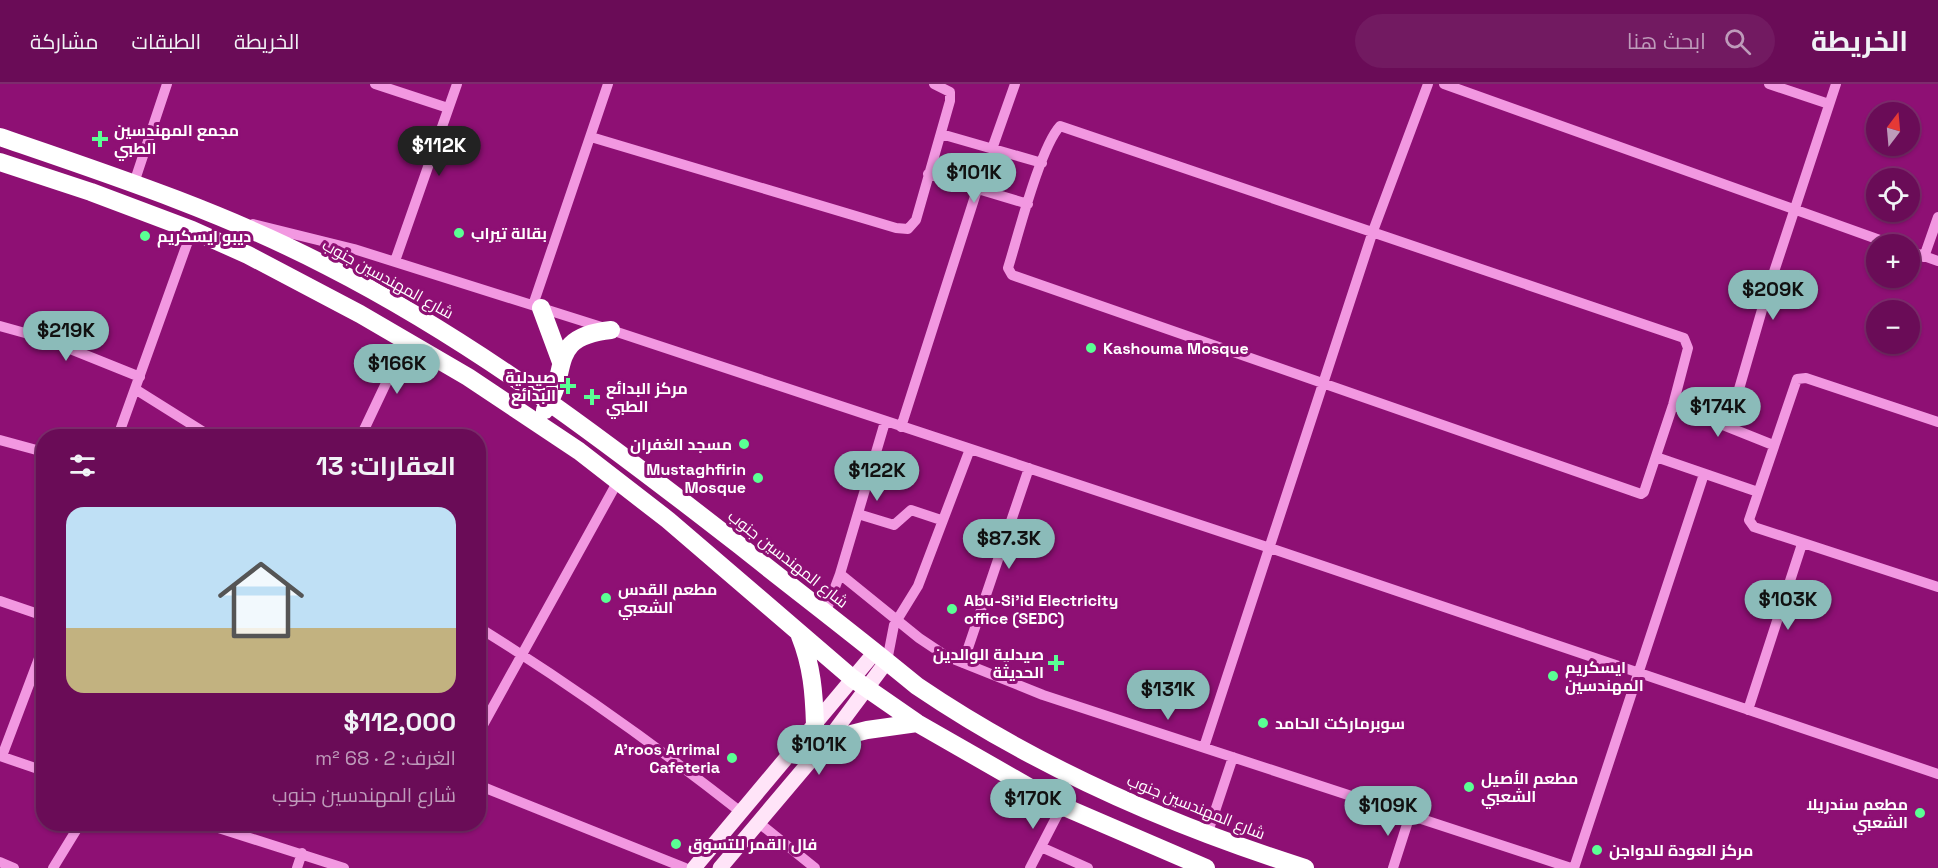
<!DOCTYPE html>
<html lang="ar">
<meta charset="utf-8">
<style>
:root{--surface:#6a0c57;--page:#721a61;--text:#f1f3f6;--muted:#be9bba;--line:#7d2c6d;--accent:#8bbbb9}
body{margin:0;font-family:"Space Grotesk",Cairo,sans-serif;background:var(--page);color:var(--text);direction:rtl;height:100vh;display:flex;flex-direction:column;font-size:22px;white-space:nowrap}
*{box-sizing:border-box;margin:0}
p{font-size:20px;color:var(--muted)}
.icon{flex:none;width:33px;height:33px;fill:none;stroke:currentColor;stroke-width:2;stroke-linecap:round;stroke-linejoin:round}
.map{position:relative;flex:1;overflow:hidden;direction:ltr}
.panel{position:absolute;left:36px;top:345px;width:450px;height:402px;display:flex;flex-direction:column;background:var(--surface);border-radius:24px;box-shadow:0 2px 4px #0004,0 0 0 2px var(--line);direction:rtl}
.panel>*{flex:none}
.needle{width:39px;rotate:16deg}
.tools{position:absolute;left:1866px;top:18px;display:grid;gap:12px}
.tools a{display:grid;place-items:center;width:54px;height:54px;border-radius:50%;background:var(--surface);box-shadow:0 2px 4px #0004,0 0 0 2px var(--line);font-size:30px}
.price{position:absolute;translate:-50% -51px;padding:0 14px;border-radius:21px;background:var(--accent);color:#111;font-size:20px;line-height:39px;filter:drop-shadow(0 2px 3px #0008)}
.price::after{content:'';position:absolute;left:50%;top:36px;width:18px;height:14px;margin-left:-9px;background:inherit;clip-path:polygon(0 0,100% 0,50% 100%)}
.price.current{background:#222;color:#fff}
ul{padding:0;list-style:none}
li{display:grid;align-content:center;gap:12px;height:318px;padding:0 30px}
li+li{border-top:2px solid var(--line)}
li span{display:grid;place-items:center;height:186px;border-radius:18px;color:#555}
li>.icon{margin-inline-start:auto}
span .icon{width:108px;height:108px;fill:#fffc;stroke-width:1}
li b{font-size:26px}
h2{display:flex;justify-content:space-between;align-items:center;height:72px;padding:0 30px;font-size:26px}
header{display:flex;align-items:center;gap:36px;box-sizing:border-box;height:84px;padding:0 30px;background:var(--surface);border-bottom:2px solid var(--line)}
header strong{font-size:28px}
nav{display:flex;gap:33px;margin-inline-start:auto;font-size:21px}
.search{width:420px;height:54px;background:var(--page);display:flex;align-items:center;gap:15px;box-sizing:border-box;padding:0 21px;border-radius:33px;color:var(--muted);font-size:22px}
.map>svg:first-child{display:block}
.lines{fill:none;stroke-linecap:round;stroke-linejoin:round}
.minor{stroke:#f298e1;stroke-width:10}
.major{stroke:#ffe4f8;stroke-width:15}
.highway{stroke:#fff;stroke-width:18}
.poi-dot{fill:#5aff94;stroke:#8e1074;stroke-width:2}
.labels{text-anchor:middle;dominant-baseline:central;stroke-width:6;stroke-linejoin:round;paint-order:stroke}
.poi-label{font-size:16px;font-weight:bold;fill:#fff;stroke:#8e1074;text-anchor:start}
.street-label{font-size:16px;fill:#fff;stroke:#8e1074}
</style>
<header>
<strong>الخريطة</strong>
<div class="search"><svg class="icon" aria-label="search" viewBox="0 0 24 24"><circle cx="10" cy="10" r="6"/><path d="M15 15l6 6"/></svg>ابحث هنا</div>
<nav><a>الخريطة</a><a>الطبقات</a><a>مشاركة</a></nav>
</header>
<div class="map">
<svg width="1938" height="784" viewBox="0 0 1938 784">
<rect width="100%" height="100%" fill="#8e1074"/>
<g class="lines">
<path class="minor" d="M375,0L448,24
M1444,0L1891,160
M1769,0L1829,20
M1060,42L1684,254L1688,264L1673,321L1644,408L1641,410L1012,191L1008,184C1018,152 1040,64 1060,42Z
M941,50L1042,79
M591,53L896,144L908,145L916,136L950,17V8L934,0
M992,65L1015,0
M928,90L1028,120
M134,99L167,0
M253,140L354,165L611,246L1270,464L1938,690
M1910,167L1938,177
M1924,173L1938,133
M395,177L457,0
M533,221L608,0
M0,242L43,254L140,293
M135,305L210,352
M1673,321L1773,361
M1938,338L1806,294L1797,295L1749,436L1754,443L1938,503
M901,343L977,106
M1728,343L1766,212L1836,0
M118,352L192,146
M361,352L406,257
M0,356L44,368
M1656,373L1758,408
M858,430L894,441L911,426L941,436
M840,490L885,338
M0,517L44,532
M825,530L840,490L919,554L946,572L1043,611L1571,784
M478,543C570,600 658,663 742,729
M887,577L894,541L918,502L970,365
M963,579L1029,384
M1748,626L1802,460
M478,650L618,397
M1204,663L1373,147L1428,0
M0,672L44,687
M2,672L44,561
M478,701L685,784
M759,739L815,784
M206,740L344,784
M1207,751L1233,673
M1041,763L1088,784
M0,778L14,784
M53,784L80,740
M297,784L302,769
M1030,784L1062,722
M1393,784L1410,731
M1574,784L1704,390"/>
<path class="major" d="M694,784L875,568
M720,784L828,656L887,577"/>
<path class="highway" d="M0,53C111,91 223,128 327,182C476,258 608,359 739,461C798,508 859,554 917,602C1035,682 1169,741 1305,784
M0,78L91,108L192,146L248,171L360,230L468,293L579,367L668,436L852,594L917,639L1062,722L1206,784
M541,224L561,278
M545,326C571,286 546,253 611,246
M800,552C812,582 814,609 815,641
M828,656L867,646L917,639"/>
</g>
<g class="poi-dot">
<path d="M97 46h6v6h6v6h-6v6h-6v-6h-6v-6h6z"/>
<circle cx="459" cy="149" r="6"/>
<circle cx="145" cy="152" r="6"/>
<circle cx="1091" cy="264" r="6"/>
<path d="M565 293h6v6h6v6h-6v6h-6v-6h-6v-6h6z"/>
<path d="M589 304h6v6h6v6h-6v6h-6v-6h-6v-6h6z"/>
<circle cx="744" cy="360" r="6"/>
<circle cx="758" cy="394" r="6"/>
<circle cx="606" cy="514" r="6"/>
<circle cx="952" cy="525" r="6"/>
<path d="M1053 570h6v6h6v6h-6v6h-6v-6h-6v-6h6z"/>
<circle cx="1553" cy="592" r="6"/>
<circle cx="1263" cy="639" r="6"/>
<circle cx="732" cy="674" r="6"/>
<circle cx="1469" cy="703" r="6"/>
<circle cx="1920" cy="729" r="6"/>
<circle cx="676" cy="760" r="6"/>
<circle cx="1597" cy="766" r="6"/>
</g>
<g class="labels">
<g class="poi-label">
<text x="114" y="46">مجمع المهندسين<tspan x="114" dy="18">الطبي</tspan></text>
<text x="471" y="149">بقالة تيراب</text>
<text x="157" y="152">ديبو ايسكريم</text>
<text x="1103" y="264">Kashouma Mosque</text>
<text x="556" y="293" text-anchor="end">صيدلية<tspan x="556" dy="18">البدائع</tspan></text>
<text x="606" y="304">مركز البدائع<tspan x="606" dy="18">الطبي</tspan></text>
<text x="732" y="360" text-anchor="end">مسجد الغفران</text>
<text x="746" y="385" text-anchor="end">Mustaghfirin<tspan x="746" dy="18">Mosque</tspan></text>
<text x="618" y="505">مطعم القدس<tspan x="618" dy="18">الشعبي</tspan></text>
<text x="964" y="516">Abu-Si'id Electricity<tspan x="964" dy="18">office (SEDC)</tspan></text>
<text x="1044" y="570" text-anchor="end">صيدلية الوالدين<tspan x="1044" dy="18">الحديثة</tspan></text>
<text x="1565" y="583">ايسكريم<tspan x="1565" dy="18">المهندسين</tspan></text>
<text x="1275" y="639">سوبرماركت الحامد</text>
<text x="720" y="665" text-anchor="end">A'roos Arrimal<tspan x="720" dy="18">Cafeteria</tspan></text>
<text x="1481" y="694">مطعم الأصيل<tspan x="1481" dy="18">الشعبي</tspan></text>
<text x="1908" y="720" text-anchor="end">مطعم سندريلا<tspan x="1908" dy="18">الشعبي</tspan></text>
<text x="688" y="760">فال القمر للتسوق</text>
<text x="1609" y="766">مركز العودة للدواجن</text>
</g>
<g class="street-label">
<text transform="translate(388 195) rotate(29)">شارع المهندسين جنوب</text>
<text transform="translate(788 475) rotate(38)">شارع المهندسين جنوب</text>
<text transform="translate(1196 723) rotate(22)">شارع المهندسين جنوب</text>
</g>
</g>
</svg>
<div class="tools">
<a><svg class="needle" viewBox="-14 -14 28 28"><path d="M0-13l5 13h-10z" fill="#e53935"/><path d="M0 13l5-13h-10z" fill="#be9bba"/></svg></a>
<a><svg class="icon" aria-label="locate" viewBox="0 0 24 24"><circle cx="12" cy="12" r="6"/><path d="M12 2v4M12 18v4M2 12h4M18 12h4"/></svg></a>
<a>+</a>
<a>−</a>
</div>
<b class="price current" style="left:439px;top:93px">$112K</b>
<b class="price" style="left:974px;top:120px">$101K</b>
<b class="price" style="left:1773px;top:237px">$209K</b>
<b class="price" style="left:66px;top:278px">$219K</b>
<b class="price" style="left:397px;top:311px">$166K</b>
<b class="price" style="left:1718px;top:354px">$174K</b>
<b class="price" style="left:877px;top:418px">$122K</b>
<b class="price" style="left:1009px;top:486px">$87.3K</b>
<b class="price" style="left:1788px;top:547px">$103K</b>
<b class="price" style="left:1168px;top:637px">$131K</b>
<b class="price" style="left:819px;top:692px">$101K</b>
<b class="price" style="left:1033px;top:746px">$170K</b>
<b class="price" style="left:1388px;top:753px">$109K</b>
<section class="panel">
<h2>العقارات: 13<svg class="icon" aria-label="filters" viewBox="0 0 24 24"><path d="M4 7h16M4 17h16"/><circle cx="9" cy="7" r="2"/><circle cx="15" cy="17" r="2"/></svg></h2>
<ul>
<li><span style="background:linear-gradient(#bfe0f5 65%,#c2b280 0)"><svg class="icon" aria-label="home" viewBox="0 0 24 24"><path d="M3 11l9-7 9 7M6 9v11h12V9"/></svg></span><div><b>$112,000</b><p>الغرف: 2 · 68 m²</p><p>شارع المهندسين جنوب</p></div></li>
</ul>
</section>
</div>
